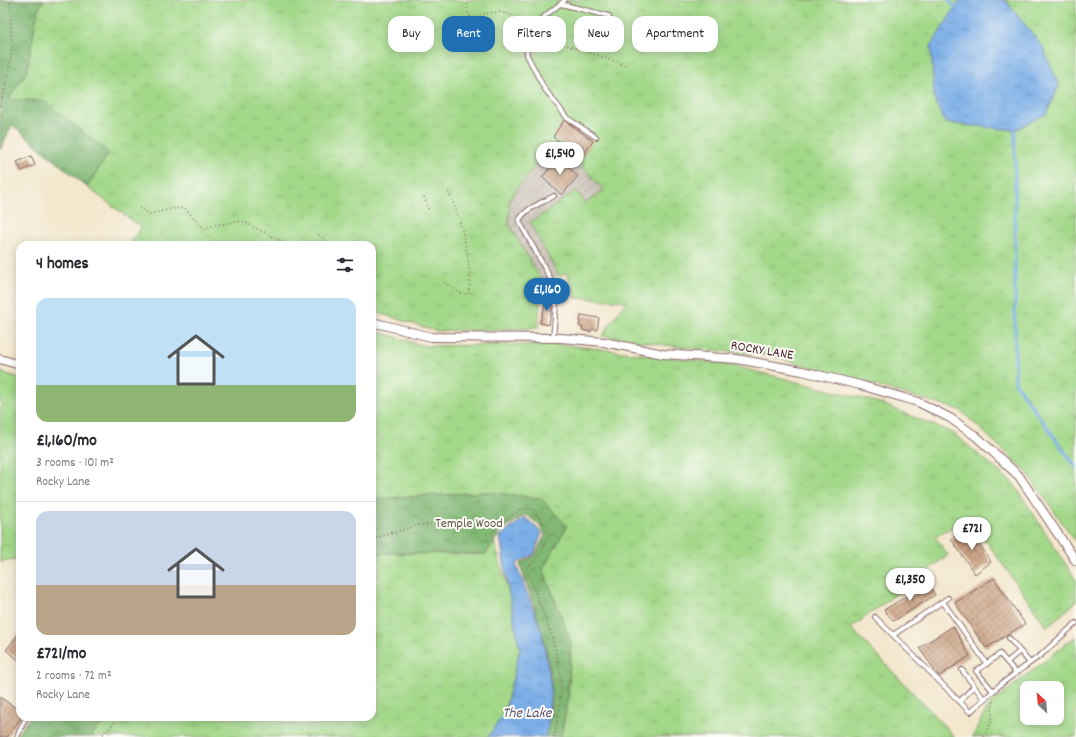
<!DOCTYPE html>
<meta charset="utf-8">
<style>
:root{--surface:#fff;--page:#f7f7f7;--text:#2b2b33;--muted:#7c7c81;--line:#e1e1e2;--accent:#1f6fb2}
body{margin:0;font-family:Dekko,sans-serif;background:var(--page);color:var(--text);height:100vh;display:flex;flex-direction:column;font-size:15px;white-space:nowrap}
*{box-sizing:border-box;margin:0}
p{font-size:13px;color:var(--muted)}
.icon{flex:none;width:22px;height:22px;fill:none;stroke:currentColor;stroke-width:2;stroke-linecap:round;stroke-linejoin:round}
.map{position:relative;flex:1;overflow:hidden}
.sheet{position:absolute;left:16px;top:241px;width:360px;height:480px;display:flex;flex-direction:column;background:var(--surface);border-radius:12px;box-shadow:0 2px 10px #0003}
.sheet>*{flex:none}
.top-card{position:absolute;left:388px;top:16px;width:380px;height:36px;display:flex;gap:8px}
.needle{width:26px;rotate:334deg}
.tools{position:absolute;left:1020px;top:681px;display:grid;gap:8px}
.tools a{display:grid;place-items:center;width:44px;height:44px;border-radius:8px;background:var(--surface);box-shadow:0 2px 10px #0003;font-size:20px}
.price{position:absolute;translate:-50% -34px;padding:0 9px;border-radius:14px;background:#fff;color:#222;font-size:13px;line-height:26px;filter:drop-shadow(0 1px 2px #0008)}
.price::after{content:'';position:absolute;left:50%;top:24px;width:12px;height:9px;margin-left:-6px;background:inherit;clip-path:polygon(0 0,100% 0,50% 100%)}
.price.selected{background:var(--accent);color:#fff}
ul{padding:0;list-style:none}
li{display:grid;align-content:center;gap:8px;height:212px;padding:0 20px}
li+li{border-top:1px solid var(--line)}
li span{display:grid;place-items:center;height:124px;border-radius:12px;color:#555}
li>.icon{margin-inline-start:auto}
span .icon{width:72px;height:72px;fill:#fffc;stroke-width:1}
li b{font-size:17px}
h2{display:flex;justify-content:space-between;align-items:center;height:48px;padding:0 20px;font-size:17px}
.chip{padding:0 14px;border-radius:12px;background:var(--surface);box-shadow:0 2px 10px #0003;font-size:14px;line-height:36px}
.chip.selected{background:var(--accent);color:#fff}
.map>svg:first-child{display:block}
.industrial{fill:url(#industrial-furrows)}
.grass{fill:url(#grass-tufts);stroke:#767c5a;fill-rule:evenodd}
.forest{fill:url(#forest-crowns);stroke:#666c50}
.water{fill:url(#water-ripples);stroke:#626689}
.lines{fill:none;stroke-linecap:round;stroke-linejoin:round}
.stream{stroke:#7baee7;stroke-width:3}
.building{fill:url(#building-cross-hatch)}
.service-casing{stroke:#856564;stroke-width:6}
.minor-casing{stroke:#856564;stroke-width:10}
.path{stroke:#856564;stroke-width:1.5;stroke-dasharray:1 3;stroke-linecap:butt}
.service{stroke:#fff;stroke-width:4}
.minor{stroke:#fff;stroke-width:8}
.labels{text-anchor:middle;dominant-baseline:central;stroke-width:4;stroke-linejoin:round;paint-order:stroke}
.street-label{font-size:14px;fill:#4a1f2b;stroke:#fdfcf7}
.park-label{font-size:14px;fill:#645647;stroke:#fdfcf7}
.water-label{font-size:15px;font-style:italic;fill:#5e5876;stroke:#fdfcf7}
</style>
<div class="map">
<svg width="1076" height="737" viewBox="0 0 1076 737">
<defs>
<pattern id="industrial-furrows" width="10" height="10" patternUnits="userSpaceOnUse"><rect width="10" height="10" fill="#cbc3b8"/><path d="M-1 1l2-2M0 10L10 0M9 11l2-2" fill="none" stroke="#b0a79e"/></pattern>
<pattern id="grass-tufts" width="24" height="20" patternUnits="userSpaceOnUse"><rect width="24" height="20" fill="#a2d888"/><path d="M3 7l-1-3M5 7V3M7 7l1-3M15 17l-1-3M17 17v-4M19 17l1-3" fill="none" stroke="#8db976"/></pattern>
<pattern id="forest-crowns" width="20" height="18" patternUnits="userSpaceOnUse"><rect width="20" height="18" fill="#81b874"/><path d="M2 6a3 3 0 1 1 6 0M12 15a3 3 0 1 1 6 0" fill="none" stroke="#6c955f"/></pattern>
<pattern id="water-ripples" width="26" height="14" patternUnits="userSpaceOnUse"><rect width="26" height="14" fill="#7baee7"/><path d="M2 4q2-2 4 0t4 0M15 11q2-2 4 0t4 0" fill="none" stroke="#678dbb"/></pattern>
<pattern id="building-cross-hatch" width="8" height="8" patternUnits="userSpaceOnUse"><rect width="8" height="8" fill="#caa181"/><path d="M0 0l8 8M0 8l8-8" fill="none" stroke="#a6836a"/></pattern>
</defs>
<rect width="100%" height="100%" fill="#fdfcf7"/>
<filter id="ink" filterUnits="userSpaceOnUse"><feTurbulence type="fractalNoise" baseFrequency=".025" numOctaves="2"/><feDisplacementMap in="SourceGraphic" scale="8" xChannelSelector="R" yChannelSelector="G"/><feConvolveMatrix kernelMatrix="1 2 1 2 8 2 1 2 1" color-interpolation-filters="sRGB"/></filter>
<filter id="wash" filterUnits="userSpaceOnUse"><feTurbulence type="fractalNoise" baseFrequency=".012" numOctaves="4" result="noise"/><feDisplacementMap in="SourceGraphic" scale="16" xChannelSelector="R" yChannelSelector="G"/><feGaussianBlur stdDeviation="0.9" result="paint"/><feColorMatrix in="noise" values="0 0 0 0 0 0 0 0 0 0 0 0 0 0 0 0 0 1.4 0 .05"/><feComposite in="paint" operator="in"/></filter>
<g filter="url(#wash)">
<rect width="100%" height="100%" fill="#f3e7cd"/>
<path class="industrial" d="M547,151L565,152L582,166L604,191L585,203L576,190L530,223L559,276L542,281L509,224L510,198Z"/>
<path class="grass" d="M0,0H1076V542L1025,470L960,410L772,356L673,346L602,336L626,301L576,298L567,273L559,276L530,223L576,190L585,203L604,191L582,166L565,152L547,151L510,198L509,224L542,281L538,328L436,331L372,311V245H129L141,227L87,187L108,153L9,100Z
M372,330L425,346L557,344L726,364L877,402L953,433L1014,484L1076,580V602L1047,627L969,517L935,537L948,555L851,628L955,737H561L568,698L571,642L543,569L566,526L486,492L372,499Z
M0,372L20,378V558L0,562Z
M494,542L508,589L520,649L504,714L488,737H92L97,727L118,717H372V555L378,553L486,554Z
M1076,636V737H972L989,705ZM1027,688H1057V718H1027Z"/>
<path class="forest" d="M0,0H44L38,10L27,71L9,99L44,101L109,153L87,187L12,125L0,150Z
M486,492L541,498L567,526L543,569L571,642L568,698L561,737H545C563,680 537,618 520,564L535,555L545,535L539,525L526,514L501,531L486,554L378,553L372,555V499Z
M30,717H118L97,727L92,737H15Z"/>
<path class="water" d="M960,0H1005L1043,47L1059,86L1046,114L1015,130L945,123L934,98L931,46Z
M525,517L542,533L534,554L516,564L542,632L551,687L548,726L545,737H488L504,714L520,649L508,589L500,536Z"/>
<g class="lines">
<path class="stream" d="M949,0L955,7
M1015,130V383L1076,467"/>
</g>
<g id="blocks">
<path class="building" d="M564,120L593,141L582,157L553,137Z
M31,156L35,165L22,171L17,162Z
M558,158L578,176L562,195L542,177Z
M547,297L553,299L549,325L540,323Z
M581,315L599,318L597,330L592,329L591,332L582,330L583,327L579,326Z
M970,529L991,562L975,574L951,539Z
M994,578L1025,624L986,648L955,603Z
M928,583L935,595L894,621L884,610Z
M953,626L970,656L939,676L919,648Z
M20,632V661L6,650Z
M0,697L20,711V719L7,737H0Z"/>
</g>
</g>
<g filter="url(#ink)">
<use href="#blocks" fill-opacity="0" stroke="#856564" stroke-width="1"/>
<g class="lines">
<defs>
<path id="service" d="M565,0L545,16L532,31L526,41L527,55L544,88L558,106L567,118L596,137
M561,4L609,16
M553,338L557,294L548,274L519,221C525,208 542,203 554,196
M943,602L987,664
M875,617L970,712L1001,684L1041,655L1076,623
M893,635L948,598
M1009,638L1030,663
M1007,662L1020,651
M974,686L984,699
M993,691L976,671L1000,654L1016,673
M960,701L974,686L962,670
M17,737L26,717"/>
<path id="minor" d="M372,322L431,337L561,338L604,342L663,354L737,359L802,371L860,385L918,402L950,418L977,437L1019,476L1076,561
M0,359L20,365"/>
</defs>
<use href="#service" class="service-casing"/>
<use href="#minor" class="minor-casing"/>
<path class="path" d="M467,0L468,14L471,18C479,18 482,14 489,13C507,10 513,16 527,26
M1074,0L1076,2
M538,33L545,38L626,65
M0,106L7,81L12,51L10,0
M424,197L429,211
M139,208L150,214L176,208L186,209L197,222L204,229L214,225L242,221L289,245
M319,235L329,243
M444,282L462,294H468C475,270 459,213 448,191
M372,539L419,525L506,519L521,509H533L543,522L549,535L540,555L526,569C539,604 559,645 561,683C561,700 557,720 554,737
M100,737L120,717
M984,737L991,722L993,702L992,700"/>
<use href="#service" class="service"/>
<use href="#minor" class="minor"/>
</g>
</g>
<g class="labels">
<g class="street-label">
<text transform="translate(762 351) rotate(9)">ROCKY LANE</text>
</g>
<g class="park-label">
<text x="469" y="524">Temple Wood</text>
</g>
<g class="water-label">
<text x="527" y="714">The Lake</text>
</g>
</g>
</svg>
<div class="tools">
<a><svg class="needle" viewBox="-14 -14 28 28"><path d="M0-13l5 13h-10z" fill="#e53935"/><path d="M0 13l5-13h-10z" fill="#7c7c81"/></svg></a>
</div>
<b class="price" style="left:560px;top:176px">£1,540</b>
<b class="price selected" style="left:547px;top:312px">£1,160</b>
<b class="price" style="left:972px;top:551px">£721</b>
<b class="price" style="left:910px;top:602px">£1,350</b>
<div class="top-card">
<a class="chip">Buy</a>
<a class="chip selected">Rent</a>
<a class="chip">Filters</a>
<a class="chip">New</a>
<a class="chip">Apartment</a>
</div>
<section class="sheet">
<h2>4 homes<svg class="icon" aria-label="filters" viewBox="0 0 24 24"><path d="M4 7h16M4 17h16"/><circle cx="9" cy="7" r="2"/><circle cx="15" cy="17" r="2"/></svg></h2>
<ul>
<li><span style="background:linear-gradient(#bfe0f5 70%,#8fb573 0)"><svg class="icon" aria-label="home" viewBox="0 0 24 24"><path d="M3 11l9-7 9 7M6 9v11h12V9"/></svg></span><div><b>£1,160/mo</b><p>3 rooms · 101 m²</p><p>Rocky Lane</p></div></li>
<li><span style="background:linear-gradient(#c9d6e8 60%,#b9a48a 0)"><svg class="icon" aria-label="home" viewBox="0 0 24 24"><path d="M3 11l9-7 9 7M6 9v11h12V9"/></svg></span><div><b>£721/mo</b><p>2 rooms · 72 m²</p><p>Rocky Lane</p></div></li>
</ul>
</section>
</div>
